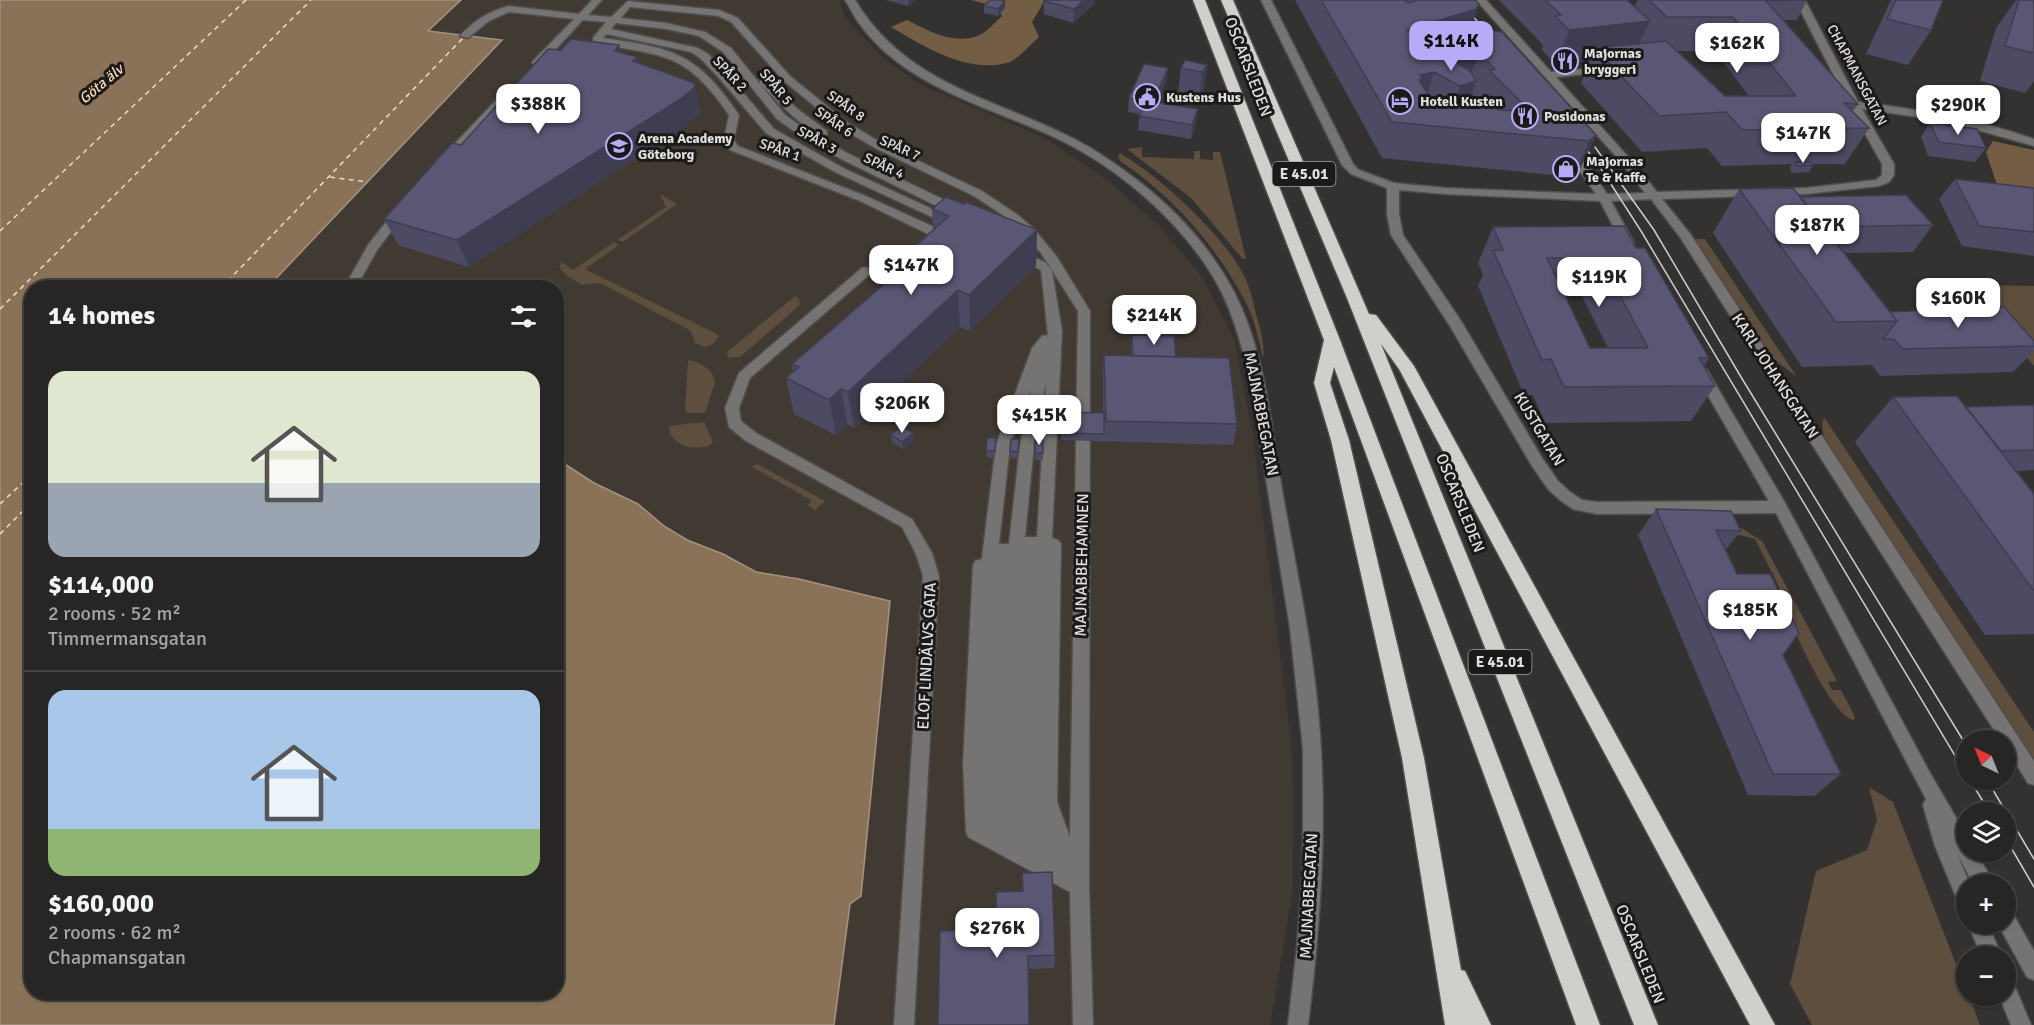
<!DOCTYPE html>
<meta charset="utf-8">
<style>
:root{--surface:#272624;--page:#2f2e2c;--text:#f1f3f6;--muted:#a4a5a6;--line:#434341;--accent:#b7abf8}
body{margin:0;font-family:Signika,sans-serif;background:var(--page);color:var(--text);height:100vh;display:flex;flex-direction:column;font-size:22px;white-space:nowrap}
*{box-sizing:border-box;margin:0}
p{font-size:20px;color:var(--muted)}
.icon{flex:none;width:33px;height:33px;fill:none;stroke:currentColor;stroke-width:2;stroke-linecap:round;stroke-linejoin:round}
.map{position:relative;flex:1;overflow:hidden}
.details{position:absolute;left:24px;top:280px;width:540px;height:720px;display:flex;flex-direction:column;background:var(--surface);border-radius:24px;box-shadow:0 2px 4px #0004,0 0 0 2px var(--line)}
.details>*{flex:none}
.needle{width:39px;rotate:317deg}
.fabs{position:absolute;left:1956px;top:730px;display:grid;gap:12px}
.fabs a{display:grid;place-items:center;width:60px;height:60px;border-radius:50%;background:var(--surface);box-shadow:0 2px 4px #0004,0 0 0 2px var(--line);font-size:30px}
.price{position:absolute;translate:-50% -51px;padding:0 14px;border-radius:12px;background:#fff;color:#222;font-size:20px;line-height:39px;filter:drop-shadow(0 2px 3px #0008)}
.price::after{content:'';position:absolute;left:50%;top:36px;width:18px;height:14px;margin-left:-9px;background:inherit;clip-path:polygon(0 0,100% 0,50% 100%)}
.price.current{background:var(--accent);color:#111}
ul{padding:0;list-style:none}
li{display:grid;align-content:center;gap:12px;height:318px;padding:0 24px}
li+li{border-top:2px solid var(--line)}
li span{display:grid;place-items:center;height:186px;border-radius:18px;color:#555}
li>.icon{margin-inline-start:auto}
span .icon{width:108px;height:108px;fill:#fffc;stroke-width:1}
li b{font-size:26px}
h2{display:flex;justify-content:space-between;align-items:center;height:72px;padding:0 24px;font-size:26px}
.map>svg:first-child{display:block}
.built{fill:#413a33}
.green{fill:#5d4e3e}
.forest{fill:#735d44}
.water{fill:#897258;stroke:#a39380;stroke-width:1.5}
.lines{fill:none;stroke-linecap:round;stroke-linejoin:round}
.ferry{stroke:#fbdab5;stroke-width:1.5;stroke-dasharray:5 4.5;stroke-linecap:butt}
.minor-casing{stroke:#504e4c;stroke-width:3}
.highway-casing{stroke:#504e4c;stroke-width:3}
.minor{fill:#757473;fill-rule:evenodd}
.highway{fill:#d1cfcc;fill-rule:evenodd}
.tram{stroke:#cecdcb;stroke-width:1.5}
.wall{fill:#4d4b64;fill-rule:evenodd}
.shaded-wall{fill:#3f3d51}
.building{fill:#5a5774;stroke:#3f3d51;stroke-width:1.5;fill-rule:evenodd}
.labels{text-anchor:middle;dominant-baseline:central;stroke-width:6;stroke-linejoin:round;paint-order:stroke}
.far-poi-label{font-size:14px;font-weight:bold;fill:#e0dfdd;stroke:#1b1a19;text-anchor:start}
.far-street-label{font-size:14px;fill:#e0dfdd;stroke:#1b1a19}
.far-water-label{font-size:15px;font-style:italic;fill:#fbdab5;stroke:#1b1a19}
.shield{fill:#1b1a19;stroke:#a5a4a2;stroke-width:1.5}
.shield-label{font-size:15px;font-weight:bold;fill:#e0dfdd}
.street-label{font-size:16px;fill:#e0dfdd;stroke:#1b1a19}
</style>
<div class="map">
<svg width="2034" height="1025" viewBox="0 0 2034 1025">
<rect width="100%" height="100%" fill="#343230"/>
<path class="built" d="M461,0H839L845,17L881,56L921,85L1045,138L1106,179L1160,227L1203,278L1234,339L1252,431L1292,751L1293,889L1270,1025H834L850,904L861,896L890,601L799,579L756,572L723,554L687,540L664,526L638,504L594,483L557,459L556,288H267L502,41L427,32Z"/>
<path class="green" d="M1142,147V157L1194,159V151H1200V159L1213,160V152H1220L1246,259L1242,258L1191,198L1127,149Z
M1120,153C1160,177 1218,230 1241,270C1250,285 1253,302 1257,318C1261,330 1265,347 1263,358C1259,341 1255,321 1247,305C1219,249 1173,196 1121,162L1118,157Z
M660,194L677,204L623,242L617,240L666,207Z
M1693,239H1705L1797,377L1770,356Z
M614,242L619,245L585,269L715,333L719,336L713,344L705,347L695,343L691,331L600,283L582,285L566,275L559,267L562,262L573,270Z
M1967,285L2034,286V366Z
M795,296L799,299L800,305L740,357L728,358L727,352Z
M688,360C700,362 713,369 715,382L705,413H688L685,410Z
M1824,417L2034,732V759L1829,446C1824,436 1820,429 1824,417Z
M704,422L713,442L709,446C693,451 669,445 669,426Z
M757,464L825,501L815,510L808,506L811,500L752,467Z
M1733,526L1743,529L1762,541L1837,681L1828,682L1832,690H1841L1855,717L1854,720C1832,716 1797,637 1788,616C1783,606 1782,595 1778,585C1771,569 1762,554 1755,539L1740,535H1710Z
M1869,787L1893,802L1966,990V996H1969L1980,1025H1812L1790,984L1816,871L1867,850L1877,820Z"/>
<path class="forest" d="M971,0H1045L1032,22L1039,37C1031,44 1019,58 1010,62C969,75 925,47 891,27L907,20C929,31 954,46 980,35C988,31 995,22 1002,16L997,7Z
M1993,141L2034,150V201L2009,196L1996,182L1986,152Z"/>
<path class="water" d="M0,0H461L428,31L502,40L267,288H32V993H556L557,459L594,483L638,504L664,526L687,540L723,554L756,572L799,579L890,601L861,896L850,904L834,1025H0Z"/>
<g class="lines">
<path class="ferry" d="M330,177L368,182
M0,231L246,0
M221,288L464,37
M0,309L311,0
M0,504L32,474
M0,534L32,502"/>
<defs>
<path id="minor" d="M592,0H602L588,15L611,17L628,1L719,10L738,18L791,77L848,123L885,145L982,191L1018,215L1034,229L1057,257L1090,311L1089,887L1093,1025H1073L1070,892L968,837L966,831L963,764L973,565L975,561L982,559L983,550L996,445L1032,348L1042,336L1048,335L1041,270L1014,256L1012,253L1018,249L1046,263L1052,271L1062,331L1052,538L1058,540L1061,544L1057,802L1070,837L1078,311L1041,253L1010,220L974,196L877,149L841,128L784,81L731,22L718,16L630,7L621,18L666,23L705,32L731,48L785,115L805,129L849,154L961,208V214H953L841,159L798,134L777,119L723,52L699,36L666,29L616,23L611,29L698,48L708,54L727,74L774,129L843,168L954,219L956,222L951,225L957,229L955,232L928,234L860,201L730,150L724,140L729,115C683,48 663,58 593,42V38L606,22L583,20L541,65L537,66L532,63L533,61L574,19L509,12L489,21L468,38L460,36C473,21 489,11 509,6L579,14ZM606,34L691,52L700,58L719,78L766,133L835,172L949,225L934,227L868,197L738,146L734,140L739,115C697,53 674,48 603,38ZM1046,382L1037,537H1025L1034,445ZM1031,389L1020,445L1009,544H999L1010,445Z
M845,0H855C904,81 985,96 1064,134C1090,146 1115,163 1137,180C1176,210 1211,248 1234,292C1265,352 1271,424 1282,490C1295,563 1311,636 1318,710C1328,815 1321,920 1308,1025H1288L1297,947L1303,868V749L1290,628L1250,379C1243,350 1235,320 1222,293C1189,227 1120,168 1054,137C989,107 907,87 862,27C855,19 851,9 845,0Z
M1261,0H1271L1353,164L1359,170L1394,183L1445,188L1596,194L1564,149L1570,146L1574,147L1607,194L1645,193L1623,164L1476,0H1486L1551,72L1609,67V71L1605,72L1556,77L1631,160L1657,192L1806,188L1876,180L1882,175V164L1849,105L1795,0H1805L1858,102C1918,109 1977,119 2034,139V146L1946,121L1862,109L1894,164V175L1889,182L1879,186L1806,194L1662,199L1691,235L2034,761V785L2028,783L2006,748V741H2001L1680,237L1651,199L1611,201L1634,243L1628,247L1622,243L1600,201L1445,194L1399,190V214L1403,235L1461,321L1542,458L1558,481L1570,492L1582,500L1597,502L1769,501L1695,373L1702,368L1707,370L1785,503L1930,773L1966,835V852H1976L1995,885H1974L1957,854L1970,885H1966V906L1959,904L1935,846L1923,805L1926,799L1776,513L1597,514L1573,509L1560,500L1548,489L1532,466L1450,326L1391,235L1387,214V188L1351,174L1342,165Z
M764,79L800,111L827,131V135C810,138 773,96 760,84V80Z
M504,95L508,96V100L450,161H442V157L500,96Z
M401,207L407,211L377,250L356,288H344L368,245L397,208Z
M866,267L872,271L870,274L750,378L739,408L741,421L756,433L912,519L932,553L939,576L914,1025H894L923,576L916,554L902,527L746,441L729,427L725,408L739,373L862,268Z
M2006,911L2013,914L2034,951V980L2027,977L1998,924H2006Z
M1968,924H1988L2002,957H1982Z
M2006,979L2013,982L2031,1025H2011L1999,996H2006Z"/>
<path id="highway" d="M1193,0H1205L1340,340L1600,1025H1576L1334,367L1330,383L1349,440L1424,758L1461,970L1465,971L1491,1025H1445L1402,758L1331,440L1314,383L1324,340Z
M1221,0H1233L1369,314L1376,315L1414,366L1775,1025H1750L1399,369L1381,344L1658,1025H1634L1347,298Z"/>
</defs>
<use href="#minor" class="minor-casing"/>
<use href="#highway" class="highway-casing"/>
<use href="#minor" class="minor"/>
<use href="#highway" class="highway"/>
<path class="tram" d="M1459,0L1494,41
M1578,139L1598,164L1641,231L1966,774
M1595,147L1654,230L1741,377L1966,745
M1970,780L1990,813
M1987,780L2034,859
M2006,839L2034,887"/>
</g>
<path class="wall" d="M886,0H916L908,6Z
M1295,0H1475L1479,4L1469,34L1596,135L1579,171L1573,177L1382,158ZM1472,94L1478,100L1477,102L1469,101Z
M1499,0H1627L1634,7L1638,0H1807L1797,20H1783L1858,104L1852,112L1869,128L1845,164H1813V165L1809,172L1792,173L1790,169L1792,164L1722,166L1707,148L1642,152L1581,83L1590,61L1556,64L1542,50L1543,45ZM1677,51H1715L1749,96H1725Z
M1891,0H1943L1931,30L1908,65L1866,54Z
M2016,0H2034V81L2025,93L1980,81L1996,28Z
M1005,1V8L998,16L984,13V6Z
M1044,1L1094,4L1073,23L1044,14Z
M621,53L637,57L639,63L694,83L701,113L685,126L469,267L398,245L384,219L461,145Z
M1207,65L1203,91L1199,98L1178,93L1181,68Z
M1166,82L1157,102L1196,123L1191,139L1138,130L1140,114L1128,112L1129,98Z
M1930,123L1986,148L1975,162L1928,156L1921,137Z
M1955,179L2034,188V256L1962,246L1939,199Z
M1739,189L1801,197L1933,225L1913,252L1844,253L1890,312L2034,341V351L2013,372L1880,376L1872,365L1802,367L1713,233Z
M964,204L1037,230L1036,266L970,331L960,327L854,428L847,424L836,435L794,414L786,378L793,372L792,364L897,273L896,263L933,230L932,209Z
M1493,227L1636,248L1709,358L1704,366L1715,386L1691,421L1545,423L1533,395H1524L1478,286L1483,275L1478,263ZM1564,294H1581L1608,348H1590Z
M1132,335L1176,357L1237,424L1233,445L1061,440L1062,412L1103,413V375L1104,355H1131Z
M1893,397L1966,407L2034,405V470L2016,471L2034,494V634L1985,635L1855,442Z
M913,433L914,440L903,449L892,442L891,435Z
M996,438L995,458H987L986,451Z
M1011,439H1019L1018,459L1010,458Z
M1035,440H1043V460H1035Z
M1656,509L1741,531L1726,549L1737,574L1783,655L1841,774L1814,796L1748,795L1638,535Z
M1022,873L1055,955L1054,968L1028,969L996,930L1022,891Z"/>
<path class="shaded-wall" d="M908,0H916L908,6Z
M1084,0H1095L1094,4L1073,23L1074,9Z
M1005,1V8L998,16V9Z
M1479,4L1467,39L1397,65L1407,30Z
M1650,21L1634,55L1595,48L1590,61L1556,64L1569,30Z
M619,45L626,71L615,51Z
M1478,53L1468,83L1476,81L1464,116L1449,121L1460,86L1453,60Z
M637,57L645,82L633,61Z
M1207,65L1203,91L1199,98L1202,72Z
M1168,68L1166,82L1152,116L1153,102Z
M1434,72L1423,108L1409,115L1420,75Z
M694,83L701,113L685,126L469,267L457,240Z
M1198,109L1196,123L1191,139L1192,125Z
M1596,135L1579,171L1573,177L1589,141Z
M1037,230L1036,266L970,331L969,295Z
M958,290L960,327L854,428L848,392Z
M841,389L847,424L836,435L829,400Z
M913,433L914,440L903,449L902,442Z"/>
<path class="building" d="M990,0H998L1005,1L998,9L984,6Z
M1045,0H1084L1074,9L1044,1Z
M1321,0H1404L1408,3L1417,0H1475L1479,4L1476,9L1407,30L1431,46L1484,29L1502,32L1596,135L1589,141L1392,122ZM1478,53L1495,69L1489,70L1530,111L1498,110L1496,103L1430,97L1419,80L1422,79L1420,75L1434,72L1460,86L1476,81L1471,72L1453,60Z
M1545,0H1627L1650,21L1569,30L1555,16L1561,15Z
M1649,0H1765L1858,104L1844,103L1869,128L1742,130L1726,112L1659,116L1595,48L1666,41L1725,96H1796L1733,17H1667Z
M1765,0H1808L1766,1Z
M1896,0H1943L1931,30L1887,19Z
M2019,0H2034V53L2005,46Z
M571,39L619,45L615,51L637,57L633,61L694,83L695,87L679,100L457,240L384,219L452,143L461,145L548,49L561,50Z
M1185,60L1207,65L1202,72L1181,68Z
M1144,64L1168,68L1153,102L1198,109L1192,125L1139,116L1146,101L1129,98Z
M1930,123L1977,129L1986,148L1939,142Z
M1794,162H1810L1813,165L1797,166Z
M1955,179L2034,188V232L1979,226Z
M1793,188L1897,321L1836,322L1739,189Z
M1906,195L1933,225L1824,227L1801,197Z
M946,197L964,204L966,202L1037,230L969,295L958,290L848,392L841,389L829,400L786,378L799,367L792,364L905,266L896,263L949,216L932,209Z
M1624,226L1636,248H1645L1709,358H1699L1715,386L1564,387L1551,359L1542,360L1493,250H1503L1493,227ZM1547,258H1600L1648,348H1590Z
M2004,307L2034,341V346L1902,349L1894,339H1883L1897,321L1890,312Z
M1132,335L1174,336L1176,357L1133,356Z
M1104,355L1229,358L1237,424L1106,421Z
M1957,396L2034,494V591L1893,397Z
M2034,405V450L2001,451L1966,407Z
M1062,412L1104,413V434L1062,433Z
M902,426L913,433L902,442L891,435Z
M987,438H996L995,451H986Z
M1011,439H1019L1018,452L1010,451Z
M1035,440H1043V453H1035Z
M1656,509L1731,511L1741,531L1716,530L1737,574H1770L1799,633L1783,655L1841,774H1773Z
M1052,872L1055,955L1028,956L1029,1025H938L940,931L996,930V892L1023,891L1022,873Z"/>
<defs>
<symbol id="restaurant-ring" viewBox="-11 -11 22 22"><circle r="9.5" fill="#1b1a19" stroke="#b7abf8" stroke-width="1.5"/><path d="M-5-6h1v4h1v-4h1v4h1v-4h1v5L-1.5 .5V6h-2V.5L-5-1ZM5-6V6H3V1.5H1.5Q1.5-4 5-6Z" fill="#b7abf8"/></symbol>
<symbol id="civic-ring" viewBox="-11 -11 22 22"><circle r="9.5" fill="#1b1a19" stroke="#b7abf8" stroke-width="1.5"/><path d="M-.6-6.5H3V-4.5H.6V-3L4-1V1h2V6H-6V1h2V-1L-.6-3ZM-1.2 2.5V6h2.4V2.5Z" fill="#b7abf8"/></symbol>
<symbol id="hotel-ring" viewBox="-11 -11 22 22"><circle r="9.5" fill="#1b1a19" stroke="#b7abf8" stroke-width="1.5"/><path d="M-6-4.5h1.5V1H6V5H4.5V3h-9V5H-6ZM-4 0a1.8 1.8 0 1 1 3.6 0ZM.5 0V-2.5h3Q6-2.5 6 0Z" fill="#b7abf8"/></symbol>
<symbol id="school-ring" viewBox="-11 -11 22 22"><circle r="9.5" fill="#1b1a19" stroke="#b7abf8" stroke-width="1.5"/><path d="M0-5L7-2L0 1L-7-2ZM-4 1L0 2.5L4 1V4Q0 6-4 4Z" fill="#b7abf8"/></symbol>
<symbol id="shop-ring" viewBox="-11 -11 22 22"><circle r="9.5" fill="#1b1a19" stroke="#b7abf8" stroke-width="1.5"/><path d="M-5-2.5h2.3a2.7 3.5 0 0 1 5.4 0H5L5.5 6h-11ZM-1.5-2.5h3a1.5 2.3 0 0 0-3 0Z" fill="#b7abf8"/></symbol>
</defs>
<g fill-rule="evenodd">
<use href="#restaurant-ring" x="1550" y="46" width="30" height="30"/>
<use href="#civic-ring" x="1132" y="82" width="30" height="30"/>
<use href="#hotel-ring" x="1385" y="86" width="30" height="30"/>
<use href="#restaurant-ring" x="1510" y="101" width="30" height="30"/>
<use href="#school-ring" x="604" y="131" width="30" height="30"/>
<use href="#shop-ring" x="1551" y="154" width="30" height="30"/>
</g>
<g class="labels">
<g class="far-poi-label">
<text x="1584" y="53">Majornas<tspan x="1584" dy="16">bryggeri</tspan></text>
<text x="1166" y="97">Kustens Hus</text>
<text x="1420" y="101">Hotell Kusten</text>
<text x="1544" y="116">Posidonas</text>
<text x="638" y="138">Arena Academy<tspan x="638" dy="16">Göteborg</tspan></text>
<text x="1586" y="161">Majornas<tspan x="1586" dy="16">Te &amp; Kaffe</tspan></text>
</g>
<g class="far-street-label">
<text transform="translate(730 74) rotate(47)">SPÅR 2</text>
<text transform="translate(1857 75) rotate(62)">CHAPMANSGATAN</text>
<text transform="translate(776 87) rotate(50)">SPÅR 5</text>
<text transform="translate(846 106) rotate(35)">SPÅR 8</text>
<text transform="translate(834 122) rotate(34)">SPÅR 6</text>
<text transform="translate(817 140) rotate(29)">SPÅR 3</text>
<text transform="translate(900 148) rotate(24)">SPÅR 7</text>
<text transform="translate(780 150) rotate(19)">SPÅR 1</text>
<text transform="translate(884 166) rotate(25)">SPÅR 4</text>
</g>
<g class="far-water-label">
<text transform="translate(101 84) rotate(-40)">Göta älv</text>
</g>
<g class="shield">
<rect x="1272.5" y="162" width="63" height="24" rx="4.5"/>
<rect x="1468.5" y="650" width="63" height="24" rx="4.5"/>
</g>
<g class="shield-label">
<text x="1304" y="174">E 45.01</text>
<text x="1500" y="662">E 45.01</text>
</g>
<g class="street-label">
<text transform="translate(1248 67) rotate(69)">OSCARSLEDEN</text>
<text transform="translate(1775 376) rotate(57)">KARL JOHANSGATAN</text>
<text transform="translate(1261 414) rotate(79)">MAJNABBEGATAN</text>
<text transform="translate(1539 429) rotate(59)">KUSTGATAN</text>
<text transform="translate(1460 503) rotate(68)">OSCARSLEDEN</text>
<text transform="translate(1082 565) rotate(-89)">MAJNABBEHAMNEN</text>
<text transform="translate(927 656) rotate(-87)">ELOF LINDÄLVS GATA</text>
<text transform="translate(1309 896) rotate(-87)">MAJNABBEGATAN</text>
<text transform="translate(1640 954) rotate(68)">OSCARSLEDEN</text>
</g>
</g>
</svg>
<div class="fabs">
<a><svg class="needle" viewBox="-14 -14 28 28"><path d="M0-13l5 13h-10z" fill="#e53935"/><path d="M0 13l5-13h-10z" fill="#a4a5a6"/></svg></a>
<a><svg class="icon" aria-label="layers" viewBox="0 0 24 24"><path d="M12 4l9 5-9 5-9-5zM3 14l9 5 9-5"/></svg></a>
<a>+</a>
<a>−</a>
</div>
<b class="price current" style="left:1451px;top:72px">$114K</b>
<b class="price" style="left:1737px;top:74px">$162K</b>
<b class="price" style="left:538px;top:135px">$388K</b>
<b class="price" style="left:1958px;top:136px">$290K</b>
<b class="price" style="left:1803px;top:164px">$147K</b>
<b class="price" style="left:1817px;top:256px">$187K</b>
<b class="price" style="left:911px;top:296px">$147K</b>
<b class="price" style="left:1599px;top:308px">$119K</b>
<b class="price" style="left:1958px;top:329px">$160K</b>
<b class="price" style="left:1154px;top:346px">$214K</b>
<b class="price" style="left:902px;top:434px">$206K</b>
<b class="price" style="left:1039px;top:446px">$415K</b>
<b class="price" style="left:1750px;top:641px">$185K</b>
<b class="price" style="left:997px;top:959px">$276K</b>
<section class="details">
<h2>14 homes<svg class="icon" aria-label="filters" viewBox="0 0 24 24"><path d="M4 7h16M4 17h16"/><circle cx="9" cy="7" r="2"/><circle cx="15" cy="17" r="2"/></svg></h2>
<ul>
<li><span style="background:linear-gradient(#dfe7d0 60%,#9aa5b1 0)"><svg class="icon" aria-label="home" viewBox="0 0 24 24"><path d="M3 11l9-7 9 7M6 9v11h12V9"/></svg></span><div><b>$114,000</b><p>2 rooms · 52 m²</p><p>Timmermansgatan</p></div></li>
<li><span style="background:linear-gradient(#a9c7e8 75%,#8fb573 0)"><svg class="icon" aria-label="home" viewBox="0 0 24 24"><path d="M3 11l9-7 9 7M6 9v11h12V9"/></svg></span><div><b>$160,000</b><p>2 rooms · 62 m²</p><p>Chapmansgatan</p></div></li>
</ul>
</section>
</div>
